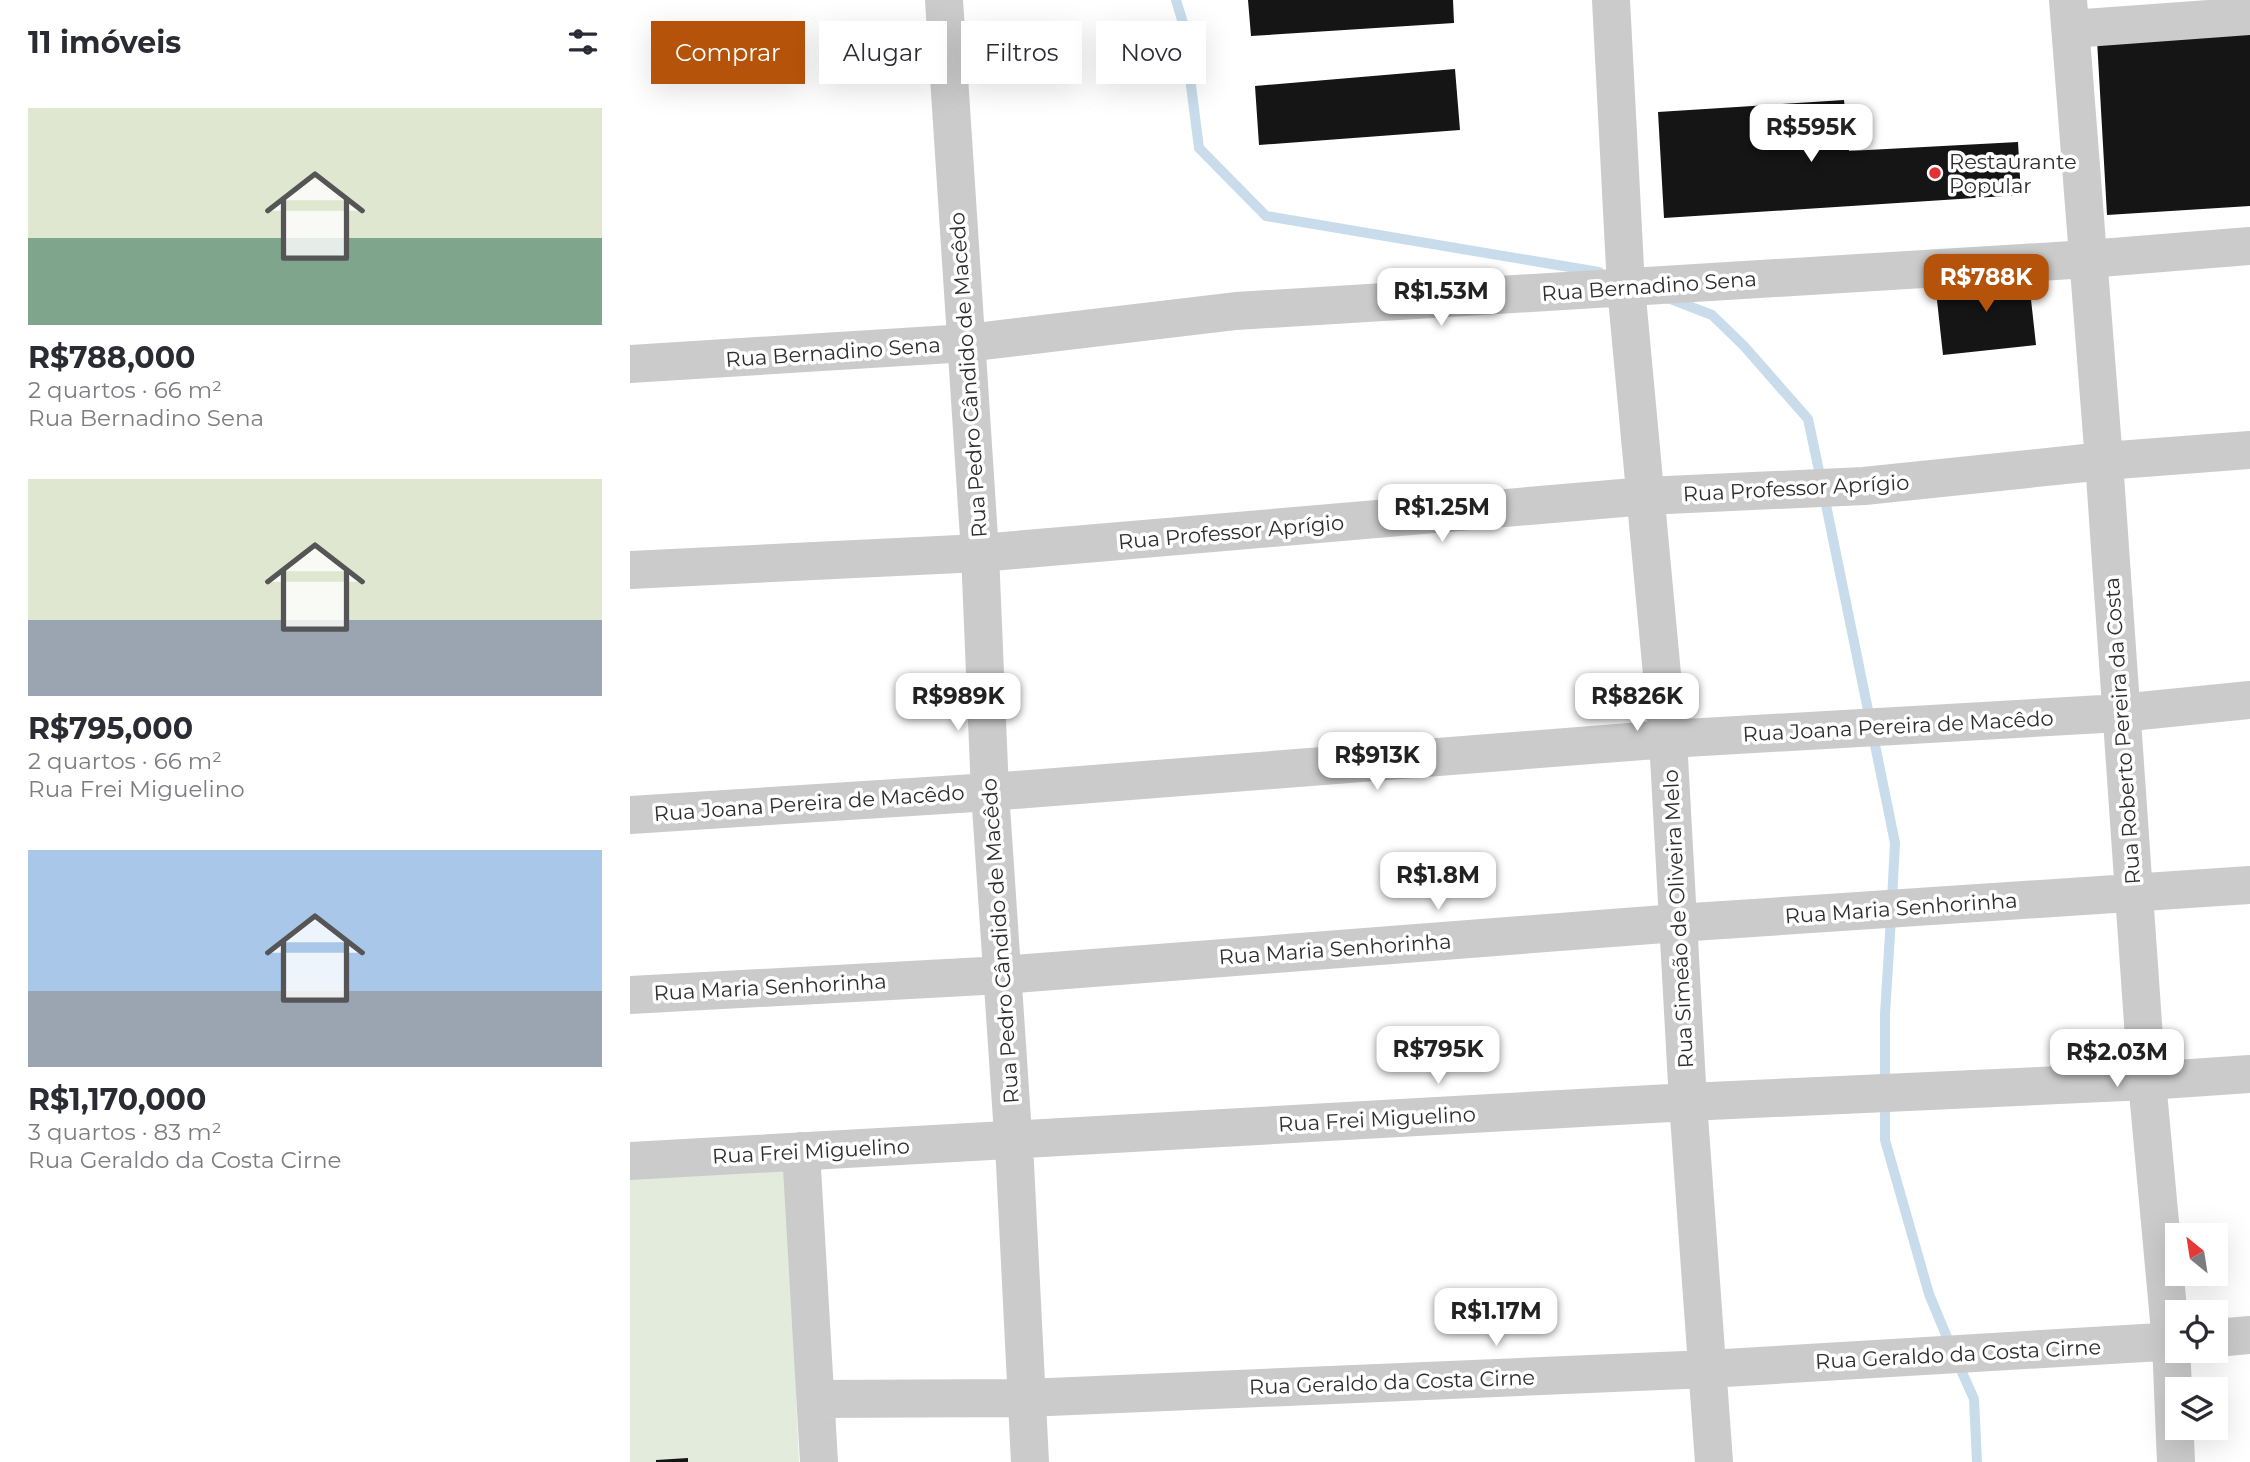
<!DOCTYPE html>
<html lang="pt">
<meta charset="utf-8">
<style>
:root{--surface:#fff;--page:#f7f7f7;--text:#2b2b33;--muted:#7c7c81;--accent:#b45309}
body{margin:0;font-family:Montserrat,sans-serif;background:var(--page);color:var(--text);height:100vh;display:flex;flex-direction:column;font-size:26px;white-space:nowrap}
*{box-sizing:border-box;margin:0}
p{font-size:23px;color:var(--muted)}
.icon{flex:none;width:38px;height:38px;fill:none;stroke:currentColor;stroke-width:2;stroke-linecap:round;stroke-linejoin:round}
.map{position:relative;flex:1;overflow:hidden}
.drawer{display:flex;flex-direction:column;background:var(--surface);width:630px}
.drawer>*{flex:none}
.hud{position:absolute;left:21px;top:21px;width:665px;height:63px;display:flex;gap:14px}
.needle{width:46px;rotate:330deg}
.fabs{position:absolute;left:1535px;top:1223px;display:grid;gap:14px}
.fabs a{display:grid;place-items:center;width:63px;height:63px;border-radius:0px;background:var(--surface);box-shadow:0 7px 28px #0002;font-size:35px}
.price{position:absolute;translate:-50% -60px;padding:0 16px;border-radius:14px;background:#fff;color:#222;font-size:23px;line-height:46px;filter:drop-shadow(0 2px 4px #0008)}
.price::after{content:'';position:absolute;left:50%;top:42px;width:21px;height:16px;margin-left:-10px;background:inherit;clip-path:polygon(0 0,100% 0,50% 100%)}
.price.active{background:var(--accent);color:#fff}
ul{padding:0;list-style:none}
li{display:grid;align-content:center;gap:14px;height:371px;padding:0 28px}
li span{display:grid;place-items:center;height:217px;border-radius:0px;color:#555}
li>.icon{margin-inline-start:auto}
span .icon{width:126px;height:126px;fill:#fffc;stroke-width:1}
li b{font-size:30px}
h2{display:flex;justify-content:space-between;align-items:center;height:84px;padding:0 28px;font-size:30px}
.tag{padding:0 24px;border-radius:0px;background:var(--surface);box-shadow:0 7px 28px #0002;font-size:24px;line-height:63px}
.tag.active{background:var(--accent);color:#fff}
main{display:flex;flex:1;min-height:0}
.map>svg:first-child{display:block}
.green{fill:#e3ecdc}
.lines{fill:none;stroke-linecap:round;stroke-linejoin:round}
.stream{stroke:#c8dceb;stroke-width:10}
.building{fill:#151515}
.minor{stroke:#cbcbcb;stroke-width:38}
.poi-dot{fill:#e43135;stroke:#fff;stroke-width:2.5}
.labels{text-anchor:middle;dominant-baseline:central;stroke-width:7;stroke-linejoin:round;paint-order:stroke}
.poi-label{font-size:21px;fill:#2e2e2e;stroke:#fff;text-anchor:start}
.street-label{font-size:21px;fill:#2e2e2e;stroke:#fff}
</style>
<main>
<section class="drawer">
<h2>11 imóveis<svg class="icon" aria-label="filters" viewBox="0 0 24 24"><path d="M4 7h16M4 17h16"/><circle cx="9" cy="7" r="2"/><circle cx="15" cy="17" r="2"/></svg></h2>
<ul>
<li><span style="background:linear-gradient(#dfe7d0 60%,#7fa58c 0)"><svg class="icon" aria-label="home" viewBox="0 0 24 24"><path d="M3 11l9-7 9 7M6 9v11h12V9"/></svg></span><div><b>R$788,000</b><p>2 quartos · 66 m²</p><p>Rua Bernadino Sena</p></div></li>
<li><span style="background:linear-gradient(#dfe7d0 65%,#9aa5b1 0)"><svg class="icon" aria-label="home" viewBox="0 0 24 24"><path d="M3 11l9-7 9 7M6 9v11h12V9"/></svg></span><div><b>R$795,000</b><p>2 quartos · 66 m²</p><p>Rua Frei Miguelino</p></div></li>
<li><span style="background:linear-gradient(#a9c7e8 65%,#9aa5b1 0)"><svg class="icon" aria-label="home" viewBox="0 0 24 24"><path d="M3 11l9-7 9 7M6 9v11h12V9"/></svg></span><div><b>R$1,170,000</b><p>3 quartos · 83 m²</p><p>Rua Geraldo da Costa Cirne</p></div></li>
</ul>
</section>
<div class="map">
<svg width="1620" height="1462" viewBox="0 0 1620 1462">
<rect width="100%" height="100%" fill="#fff"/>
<path class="green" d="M156,1159L169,1462H0V1168Z"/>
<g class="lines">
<path class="stream" d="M546,0L553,23L569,148L636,216L969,272
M1038,298L1082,315L1114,346L1178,419L1191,480
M1194,495L1240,720
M1243,735L1265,843L1262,900
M1255,1085V1014L1261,918
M1255,1100V1140L1299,1294L1321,1347
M1327,1361L1344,1399L1347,1462"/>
</g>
<path class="building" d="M618,0H823L824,23L621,36Z
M1620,30V206L1477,215L1467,40Z
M825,69L830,130L629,145L625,86Z
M1214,100L1219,151L1388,142L1391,195L1034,218L1028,112Z
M1398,272L1406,345L1313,355L1305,282Z
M58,1458V1462H26V1460Z"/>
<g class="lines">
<path class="minor" d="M314,0L350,553L360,792L385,1164L400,1462
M981,0L996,287L1038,739L1058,1102L1084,1462
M1438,0L1474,461L1517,1081L1541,1342L1546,1462
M1441,29L1620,16
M0,364L337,343L606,311L1458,259L1620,246
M0,570L350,553L1016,496L1234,486L1474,461L1620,450
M0,815L360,792L1038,739L1490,713L1620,700
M0,995L372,975L1047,923L1620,885
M171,1151L189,1462
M0,1161L1058,1102L1517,1081L1620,1074
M1586,1338L1620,1335
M186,1399L396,1398L1078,1369L1547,1341"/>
</g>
<circle class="poi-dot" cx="1305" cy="173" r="7"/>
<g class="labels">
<g class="poi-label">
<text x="1319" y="161">Restaurante<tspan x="1319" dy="24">Popular</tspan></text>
</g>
<g class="street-label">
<text transform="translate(1019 286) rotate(-4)">Rua Bernadino Sena</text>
<text transform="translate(203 352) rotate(-4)">Rua Bernadino Sena</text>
<text transform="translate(338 375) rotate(-94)">Rua Pedro Cândido de Macêdo</text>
<text transform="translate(1166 488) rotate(-3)">Rua Professor Aprígio</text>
<text transform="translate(601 532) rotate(-5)">Rua Professor Aprígio</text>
<text transform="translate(1268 726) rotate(-3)">Rua Joana Pereira de Macêdo</text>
<text transform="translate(1492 731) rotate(-94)">Rua Roberto Pereira da Costa</text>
<text transform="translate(179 803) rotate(-4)">Rua Joana Pereira de Macêdo</text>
<text transform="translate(1271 908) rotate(-4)">Rua Maria Senhorinha</text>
<text transform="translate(1048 919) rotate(-93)">Rua Simeão de Oliveira Melo</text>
<text transform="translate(370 941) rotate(-94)">Rua Pedro Cândido de Macêdo</text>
<text transform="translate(705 949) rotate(-4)">Rua Maria Senhorinha</text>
<text transform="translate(140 987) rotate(-3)">Rua Maria Senhorinha</text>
<text transform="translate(747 1119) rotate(-3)">Rua Frei Miguelino</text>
<text transform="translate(181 1151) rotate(-3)">Rua Frei Miguelino</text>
<text transform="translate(1328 1354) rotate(-3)">Rua Geraldo da Costa Cirne</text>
<text transform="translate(762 1382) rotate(-2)">Rua Geraldo da Costa Cirne</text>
</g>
</g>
</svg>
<div class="fabs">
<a><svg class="needle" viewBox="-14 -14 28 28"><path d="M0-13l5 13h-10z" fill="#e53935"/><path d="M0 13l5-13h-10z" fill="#7c7c81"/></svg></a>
<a><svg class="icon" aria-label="locate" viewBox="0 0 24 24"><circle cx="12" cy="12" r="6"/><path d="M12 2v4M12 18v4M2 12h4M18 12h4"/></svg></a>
<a><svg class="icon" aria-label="layers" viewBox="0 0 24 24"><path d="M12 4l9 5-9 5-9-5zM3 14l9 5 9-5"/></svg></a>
</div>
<b class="price" style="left:1181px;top:164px">R$595K</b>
<b class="price active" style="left:1356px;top:314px">R$788K</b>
<b class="price" style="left:811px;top:328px">R$1.53M</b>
<b class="price" style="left:812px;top:544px">R$1.25M</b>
<b class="price" style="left:328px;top:733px">R$989K</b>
<b class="price" style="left:1007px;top:733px">R$826K</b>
<b class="price" style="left:747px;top:792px">R$913K</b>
<b class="price" style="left:808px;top:912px">R$1.8M</b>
<b class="price" style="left:808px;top:1086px">R$795K</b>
<b class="price" style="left:1487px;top:1089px">R$2.03M</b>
<b class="price" style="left:866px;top:1348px">R$1.17M</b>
<div class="hud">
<a class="tag active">Comprar</a>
<a class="tag">Alugar</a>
<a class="tag">Filtros</a>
<a class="tag">Novo</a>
</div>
</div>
</main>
